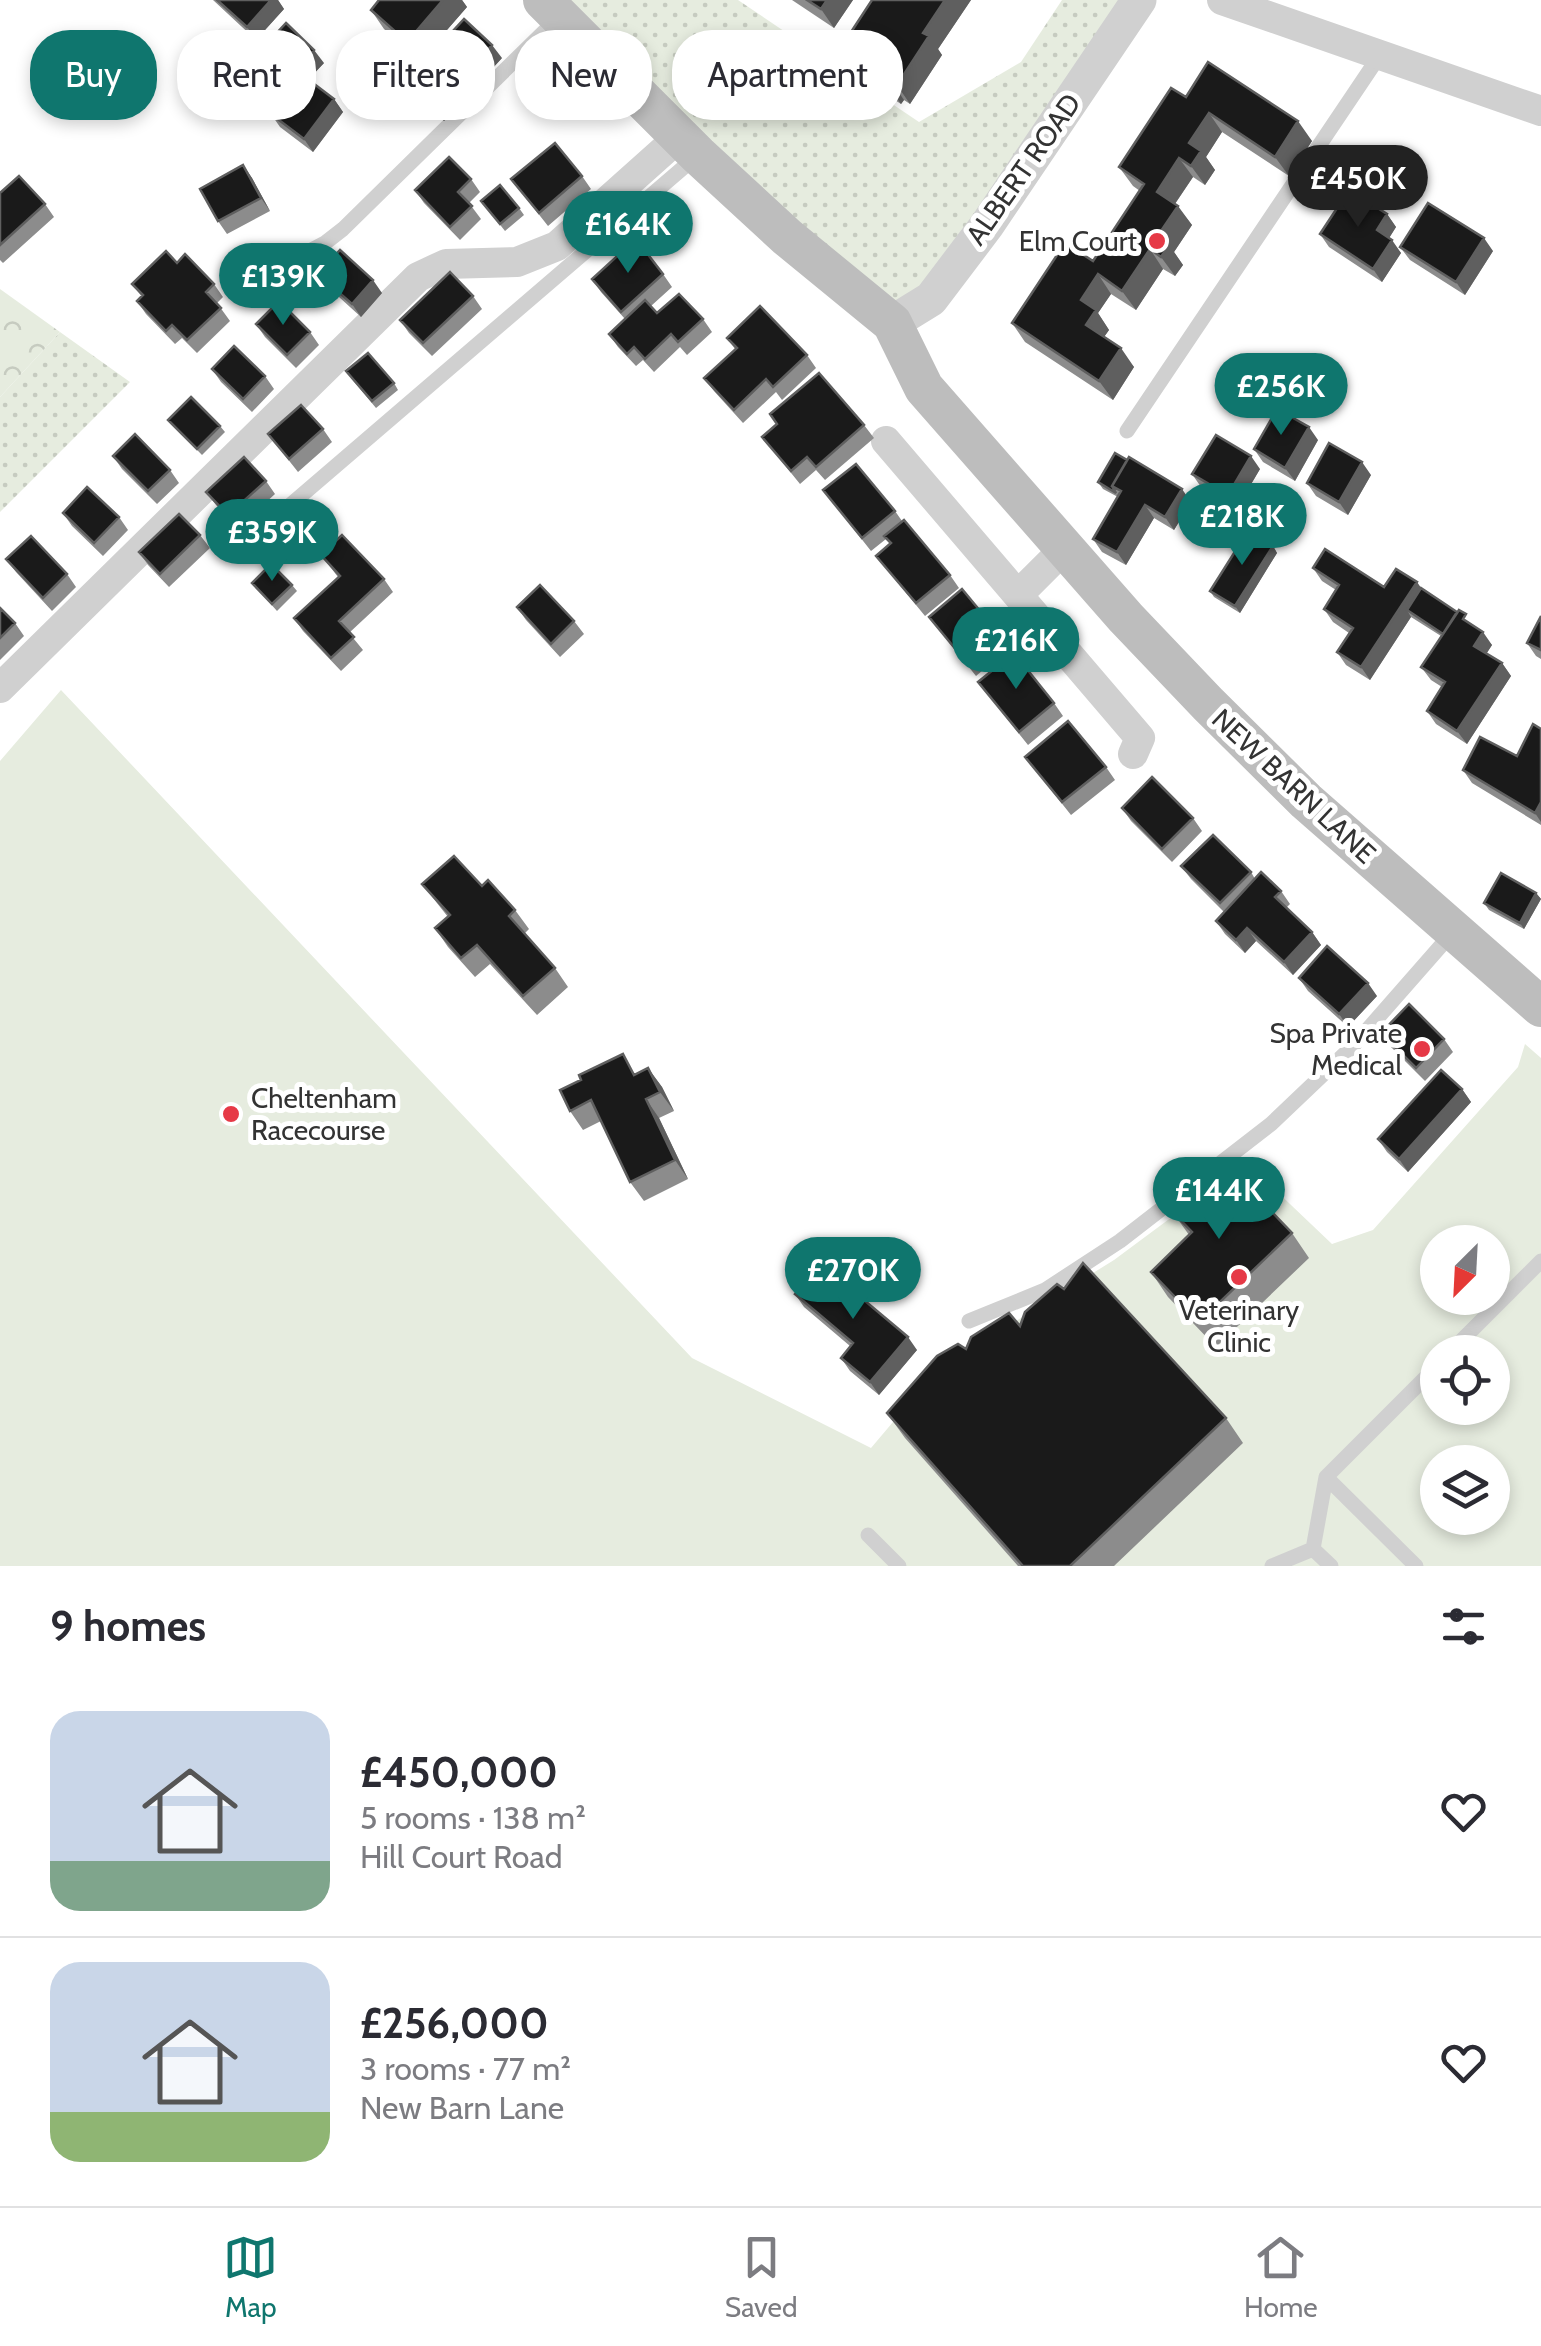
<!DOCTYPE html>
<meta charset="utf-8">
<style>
:root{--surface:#fff;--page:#f7f7f7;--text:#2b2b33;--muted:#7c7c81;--line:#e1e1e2;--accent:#0f766e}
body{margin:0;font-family:Cabin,sans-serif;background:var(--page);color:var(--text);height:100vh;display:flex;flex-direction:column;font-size:38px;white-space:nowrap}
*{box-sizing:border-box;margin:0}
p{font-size:32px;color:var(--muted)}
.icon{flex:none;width:55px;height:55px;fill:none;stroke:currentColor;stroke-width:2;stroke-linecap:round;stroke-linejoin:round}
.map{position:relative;height:1566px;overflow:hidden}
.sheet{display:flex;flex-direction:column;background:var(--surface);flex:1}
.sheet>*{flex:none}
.top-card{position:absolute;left:30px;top:30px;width:1000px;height:90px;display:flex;gap:20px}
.needle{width:65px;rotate:204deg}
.fabs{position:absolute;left:1420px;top:1225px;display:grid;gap:20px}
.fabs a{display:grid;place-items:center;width:90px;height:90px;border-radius:50%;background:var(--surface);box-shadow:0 5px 15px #0003;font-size:50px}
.price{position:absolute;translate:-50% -85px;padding:0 22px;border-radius:35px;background:var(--accent);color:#fff;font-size:32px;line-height:65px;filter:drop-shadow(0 2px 5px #0008)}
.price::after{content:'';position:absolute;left:50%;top:60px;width:30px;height:22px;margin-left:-15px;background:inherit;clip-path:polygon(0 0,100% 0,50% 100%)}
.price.on{background:#222;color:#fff}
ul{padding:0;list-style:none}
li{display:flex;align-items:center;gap:30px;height:250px;padding:0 50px}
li+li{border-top:2px solid var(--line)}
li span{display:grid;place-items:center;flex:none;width:280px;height:200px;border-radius:30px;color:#555}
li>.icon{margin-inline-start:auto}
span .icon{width:120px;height:120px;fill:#fffc;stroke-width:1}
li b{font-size:42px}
h2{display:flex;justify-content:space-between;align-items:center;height:120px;padding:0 50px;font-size:42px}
.chip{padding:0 35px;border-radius:40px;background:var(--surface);box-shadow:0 5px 15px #0003;font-size:35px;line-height:90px}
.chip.on{background:var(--accent);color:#fff}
.dock{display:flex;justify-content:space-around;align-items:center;height:140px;border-top:2px solid var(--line);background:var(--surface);font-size:28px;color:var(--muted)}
.dock a{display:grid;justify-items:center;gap:5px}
.dock .on{color:var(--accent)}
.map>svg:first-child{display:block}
.grass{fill:url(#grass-dots)}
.forest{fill:url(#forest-crowns)}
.park{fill:#e6ecdf;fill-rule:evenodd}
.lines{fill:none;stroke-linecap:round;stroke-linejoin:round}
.service{stroke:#d0d0d0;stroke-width:15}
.minor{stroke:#d0d0d0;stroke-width:30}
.tertiary{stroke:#d0d0d0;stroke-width:35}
.secondary{stroke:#bdbdbd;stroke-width:40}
.wall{fill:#8c8c8c}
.shaded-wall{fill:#5f5f5f}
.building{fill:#1a1a1a;stroke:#5f5f5f;stroke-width:2.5}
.poi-dot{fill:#e63946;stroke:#fff;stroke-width:4}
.labels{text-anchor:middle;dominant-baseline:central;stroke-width:10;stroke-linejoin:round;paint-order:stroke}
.street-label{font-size:28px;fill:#333;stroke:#fff}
.poi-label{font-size:28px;fill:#333;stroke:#fff;text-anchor:end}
</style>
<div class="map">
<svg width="1541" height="1566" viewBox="0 0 1541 1566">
<defs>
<pattern id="grass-dots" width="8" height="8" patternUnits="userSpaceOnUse" patternTransform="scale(2.5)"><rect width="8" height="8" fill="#e6ecdf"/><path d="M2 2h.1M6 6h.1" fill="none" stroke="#c6cbc0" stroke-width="1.8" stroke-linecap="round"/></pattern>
<pattern id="forest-crowns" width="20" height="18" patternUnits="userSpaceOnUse" patternTransform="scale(2.5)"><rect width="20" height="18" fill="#e6ecdf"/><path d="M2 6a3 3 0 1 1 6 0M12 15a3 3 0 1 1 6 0" fill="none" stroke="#c6cbc0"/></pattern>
</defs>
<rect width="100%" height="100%" fill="#fff"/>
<path class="grass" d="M548,0H738L919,122L1021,62L1062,0H1139L892,323Z
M60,332L130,382L0,512V397Z"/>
<path class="forest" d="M0,289L60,332L0,397Z"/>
<path class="park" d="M61,690L692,1358L871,1448L937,1370L1114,1260L1246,1162L1332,1244L1373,1230L1518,1067L1525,1044L1541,1058V1566H0V761ZM1438,1242H1492V1298H1438ZM1438,1352H1492V1408H1438ZM1438,1462H1492V1518H1438Z"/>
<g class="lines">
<path class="service" d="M260,277L325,243L343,229L557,19
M1127,431L1380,55
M253,537L698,155
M969,1321L1045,1290L1120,1241L1271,1124L1353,1046L1453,932
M1450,1352L1541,1261
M1326,1477L1416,1566
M868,1535L899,1566
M1272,1566L1313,1549
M1331,1566L1313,1549L1326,1477L1438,1365"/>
<path class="minor" d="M1222,0L1541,111
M886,441L1140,738L1133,754
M1018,595L1065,548
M0,688L418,277L446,264L517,262L557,246L679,137"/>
<path class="tertiary" d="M892,323L931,299L987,225L1139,0"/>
<path class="secondary" d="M543,0L698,155L787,237L892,323L924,388L1126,618L1208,704L1306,801L1541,1007"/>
</g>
<path class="wall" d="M213,0H278L284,9L256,40Z
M379,0H462L467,7L420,61L384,29L371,10Z
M792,0H853L834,28Z
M872,0H971L938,49L942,55L910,104L904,100L901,104L851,71L838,52Z
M502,58L444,121L415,95L406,82Z
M324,63L308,80L334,99L343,112L313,152L280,127L271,114L282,100L257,77L248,64Z
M1186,97L1312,141L1289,176L1222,132L1206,157L1215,170L1205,185L1193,177L1175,204L1192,225L1174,252L1183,265L1175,276L1163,269L1136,310L1111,294L1098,313L1109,330L1104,337L1134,367L1113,400L1025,342L1012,323L1093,261L1140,191L1133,186L1119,167Z
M243,165L252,178L270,211L227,234L218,221Z
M582,176L591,189L548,226L511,179Z
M471,179L480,192L469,203L481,219L460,240L424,203L415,190Z
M0,193L45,204L54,217L3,263L0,260Z
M486,207L519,208L524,215L505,231Z
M1387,214L1396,227L1389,238L1401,253L1382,282L1329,247L1320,234Z
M1400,247L1493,251L1465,295L1410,260Z
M177,263L214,284L223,297L217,303L230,321L197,353L182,338L175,344L146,314L137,301L142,297L132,284Z
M318,274L382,293L361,317L328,287Z
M663,274L672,287L651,306L657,313L703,319L712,332L687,355L680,347L654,372L643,360L636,366L618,347L609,334L625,319L601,292L592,279Z
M473,296L482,309L432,356L409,333L400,320Z
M256,324L310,332L319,345L296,368L265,337Z
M727,338L807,355L816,368L782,400L776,392L743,423L714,391L704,378L735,349Z
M212,369L265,376L274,389L252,412L221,382Z
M351,378L394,383L398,390L376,408Z
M770,414L864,425L874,438L825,480L816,470L800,484L762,437L777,424Z
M168,420L220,426L225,432L202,455Z
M323,429L332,442L298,472L268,434Z
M1318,440L1295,481L1263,462L1254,449Z
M113,456L170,470L179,483L157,504L122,469Z
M1260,469L1237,508L1201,487L1192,474Z
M1371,475L1348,515L1316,496L1307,483Z
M266,481L275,494L238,528L216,505L206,492Z
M1098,482L1191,502L1174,530L1154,518L1126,565L1102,552L1093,539L1118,497L1103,489Z
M823,490L895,511L902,521L950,575L959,588L925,616L876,556L890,544L886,539L871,551Z
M63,513L119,517L128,530L103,556L72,526Z
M200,535L210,548L169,587L148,565L139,552Z
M1273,546L1277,553L1240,613L1214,597L1210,591Z
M321,555L384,579L393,592L349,633L363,650L341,671L303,631L294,618L338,577Z
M6,559L67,574L76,587L52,611L16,572Z
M1313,568L1384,587L1421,588L1475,627L1492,645L1486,654L1502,663L1511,676L1467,744L1436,724L1427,711L1442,687L1431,680L1421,667L1441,636L1411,617L1370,680L1346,665L1337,652L1349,633L1333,622L1324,609L1336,590L1322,581Z
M252,583L292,585L297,591L277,611Z
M517,607L574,621L584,634L560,657L526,620Z
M0,608L15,623L24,636L0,660Z
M1541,616V659L1536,656L1527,643Z
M929,617L1000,635L1009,648L976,676Z
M978,682L1054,703L1063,716L1028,745Z
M1541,729V825L1472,783L1463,770L1517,756Z
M1025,757L1106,767L1115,780L1071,815Z
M1122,808L1193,818L1202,831L1172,862L1131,821Z
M1181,866L1251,872L1255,879L1281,891L1290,904L1286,908L1312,932L1321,945L1293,975L1256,941L1245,953L1225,934L1216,921L1224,912L1191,879Z
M422,884L482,886L515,910L529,929L524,934L555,968L568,987L537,1015L490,964L475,977L448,947L435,928L448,917Z
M1536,893L1541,899L1524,929L1489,910L1484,903Z
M1299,978L1377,996L1348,1027L1308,991Z
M1381,1033L1444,1039L1453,1052L1425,1081L1390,1046Z
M648,1068L662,1087L674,1111L659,1118L688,1179L644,1201L630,1182L601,1121L583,1130L570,1111Z
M1462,1089L1471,1102L1408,1172L1387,1152L1378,1139Z
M1172,1211L1292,1233L1309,1258L1216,1347L1168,1297L1151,1272L1189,1235Z
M795,1294L917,1350L879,1395L850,1371L841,1358L850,1346L804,1307Z
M1020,1326L1226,1418L1243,1443L1114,1566H1018L905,1438L887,1413L966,1349Z"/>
<path class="shaded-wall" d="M271,0H278L284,9L256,40L247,27Z
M443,0H462L467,7L420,61L407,42Z
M827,0H853L834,28L821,9Z
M945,0H971L938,49L942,55L910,104L897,85L923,33Z
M492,45L502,58L444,121L435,108Z
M314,50L324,63L285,104L276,91Z
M891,81L904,100L901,104L888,85Z
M334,99L343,112L313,152L304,139Z
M1209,113L1222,132L1206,157L1215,170L1205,185L1191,166L1189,143Z
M1298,121L1312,141L1289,176L1275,157Z
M1179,158L1193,177L1170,211L1157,192Z
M243,165L252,178L270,211L261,198Z
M1178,206L1192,225L1174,252L1183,265L1175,276L1161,257L1157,237Z
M1387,214L1396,227L1386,243L1377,230Z
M1484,238L1493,251L1465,295L1456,282Z
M1392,240L1401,253L1382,282L1373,269Z
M1150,249L1163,269L1136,310L1122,291Z
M1098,274L1111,294L1098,313L1109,330L1099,344L1086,325L1081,300Z
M373,280L382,293L361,317L352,304Z
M1121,348L1134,367L1113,400L1099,381Z
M1309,427L1318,440L1295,481L1285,468Z
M1251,456L1260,469L1237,508L1228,495Z
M1362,462L1371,475L1348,515L1339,502Z
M1182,489L1191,502L1174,530L1165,517Z
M1145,505L1154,518L1126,565L1117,552Z
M1273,546L1277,553L1240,613L1235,606Z
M1417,582L1426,595L1407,610L1411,617L1370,680L1361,667Z
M1483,632L1492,645L1483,659L1474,646Z
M1502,663L1511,676L1467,744L1457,731Z
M1541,802V822L1535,813Z
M1536,893L1541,899L1524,929L1520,923Z
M1247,928L1256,941L1245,953L1236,940Z
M1312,932L1321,945L1293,975L1284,962Z
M1368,983L1377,996L1348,1027L1339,1014Z
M648,1068L662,1087L674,1111L660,1092Z
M1462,1089L1471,1102L1408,1172L1399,1159Z
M646,1099L659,1118L688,1179L675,1160Z
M908,1337L917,1350L879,1395L870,1382Z"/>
<path class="building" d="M217,0H271L247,27Z
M379,0H443L407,42L371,10Z
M807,0H827L821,9Z
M872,0H945L923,33L929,36L897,85L891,81L888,85L838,52Z
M464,19L492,45L435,108L406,82Z
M286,23L314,50L276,91L248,64Z
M1208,62L1298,121L1275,157L1209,113L1189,143L1201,151L1191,166L1179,158L1157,192L1178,206L1157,237L1169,245L1161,257L1150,249L1122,291L1098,274L1081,300L1096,310L1086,325L1121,348L1099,381L1012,323L1065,243L1093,261L1144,184L1119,167L1171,88L1186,97Z
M301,74L334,99L304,139L271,114Z
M555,143L582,176L539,213L511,179Z
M449,157L471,179L458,192L472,206L450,227L415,190Z
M243,165L261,198L218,221L200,189Z
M19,176L45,204L0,245V193Z
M500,185L519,208L500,224L481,201Z
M1349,190L1387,214L1377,230L1392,240L1373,269L1320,234Z
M1428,203L1484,238L1456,282L1400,247Z
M636,239L663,274L621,312L592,279Z
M340,250L373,280L352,304L318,274Z
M166,251L177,263L185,254L214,284L206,292L221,308L187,340L172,325L166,331L137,301L143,295L132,284Z
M450,272L473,296L423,343L400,320Z
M679,294L703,319L678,342L671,334L645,359L634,347L627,354L609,334L645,300L657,313Z
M279,301L310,332L287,355L256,324Z
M760,306L807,355L773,387L766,379L734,410L704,378L737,348L727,338Z
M234,346L265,376L243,399L212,369Z
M368,353L394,383L372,401L346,371Z
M819,373L864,425L816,467L807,457L791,471L762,437L777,424L770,414Z
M191,397L220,426L197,449L168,420Z
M301,405L323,429L289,459L268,434Z
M1277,409L1309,427L1285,468L1254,449Z
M135,434L170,470L148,491L113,456Z
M1216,435L1251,456L1228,495L1192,474Z
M1329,443L1362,462L1339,502L1307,483Z
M1115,453L1127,460L1112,486L1116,493L1098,482Z
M244,457L266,481L228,515L206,492Z
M1129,457L1182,489L1165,517L1145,505L1117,552L1093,539L1121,491L1112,486Z
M856,464L895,511L862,538L823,490Z
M87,487L119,517L94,543L63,513Z
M179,514L200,535L160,574L139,552Z
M904,520L950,575L916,603L876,556L891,543L884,536Z
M1248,531L1273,546L1235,606L1210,591Z
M342,535L384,579L339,621L354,637L331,658L294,618L340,576L321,555Z
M31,536L67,574L43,598L6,559Z
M1325,549L1384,587L1396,569L1417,582L1361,667L1337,652L1353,628L1324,609L1339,585L1313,568Z
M271,564L292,585L272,604L252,583Z
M540,585L574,621L551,644L517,607Z
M1421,588L1457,612L1443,634L1407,610Z
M962,589L1000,635L967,663L929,617Z
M0,608L15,623L0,638Z
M1459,610L1466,614L1463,619L1483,632L1474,646L1502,663L1457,731L1427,711L1445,682L1421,667Z
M1541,616V650L1527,643Z
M1014,653L1054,703L1019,732L978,682Z
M1068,721L1106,767L1062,802L1025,757Z
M1533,724L1541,729V802L1535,813L1463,770L1480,737L1517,756Z
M1152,777L1193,818L1162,849L1122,808Z
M1213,835L1251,872L1220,903L1181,866Z
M454,856L482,886L488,880L515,910L509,916L555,968L523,996L477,945L461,958L435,928L450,915L422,884Z
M1261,872L1281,891L1275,897L1312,932L1284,962L1247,928L1236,940L1216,921Z
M1501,873L1536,893L1520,923L1484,903Z
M1327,946L1368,983L1339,1014L1299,978Z
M1409,1004L1444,1039L1416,1068L1381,1033Z
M623,1054L634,1075L648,1068L660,1092L646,1099L675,1160L630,1182L591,1100L570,1111L560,1090L581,1080L579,1075Z
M1441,1070L1462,1089L1399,1159L1378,1139Z
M1223,1161L1292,1233L1199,1322L1151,1272L1192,1232L1172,1211Z
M1083,1263L1226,1418L1070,1566H1023L887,1413L937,1356L958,1344L966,1349L971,1337L1009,1313L1020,1326L1025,1312L1057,1284L1064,1289Z
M821,1264L908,1337L870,1382L841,1358L853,1343L795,1294Z"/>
<g class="poi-dot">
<circle cx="1157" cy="241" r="10"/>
<circle cx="1422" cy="1049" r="10"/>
<circle cx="231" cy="1114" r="10"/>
<circle cx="1239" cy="1277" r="10"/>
</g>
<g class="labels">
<g class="street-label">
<text transform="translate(1023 169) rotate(-55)">ALBERT ROAD</text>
<text transform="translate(1294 786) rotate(43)">NEW BARN LANE</text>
</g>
<g class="poi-label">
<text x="1137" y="241">Elm Court</text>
<text x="1402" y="1033">Spa Private<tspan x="1402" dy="32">Medical</tspan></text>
<text x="251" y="1098" text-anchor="start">Cheltenham<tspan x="251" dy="32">Racecourse</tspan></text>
<text x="1239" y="1310" text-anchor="middle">Veterinary<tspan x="1239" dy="32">Clinic</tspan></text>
</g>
</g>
</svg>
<div class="fabs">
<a><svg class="needle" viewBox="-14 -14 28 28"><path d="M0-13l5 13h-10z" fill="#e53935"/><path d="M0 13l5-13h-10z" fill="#7c7c81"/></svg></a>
<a><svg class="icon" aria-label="locate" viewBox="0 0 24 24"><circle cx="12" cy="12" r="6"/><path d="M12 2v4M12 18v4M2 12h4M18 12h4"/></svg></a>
<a><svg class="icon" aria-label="layers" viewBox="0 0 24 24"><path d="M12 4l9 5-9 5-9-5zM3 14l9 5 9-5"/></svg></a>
</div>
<b class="price on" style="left:1358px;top:230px">£450K</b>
<b class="price" style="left:628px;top:276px">£164K</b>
<b class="price" style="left:283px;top:328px">£139K</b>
<b class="price" style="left:1281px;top:438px">£256K</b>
<b class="price" style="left:1242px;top:568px">£218K</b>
<b class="price" style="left:272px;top:584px">£359K</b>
<b class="price" style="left:1016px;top:692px">£216K</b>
<b class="price" style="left:1219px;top:1242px">£144K</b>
<b class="price" style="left:853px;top:1322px">£270K</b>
<div class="top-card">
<a class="chip on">Buy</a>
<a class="chip">Rent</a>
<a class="chip">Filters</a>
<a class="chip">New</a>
<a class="chip">Apartment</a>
</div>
</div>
<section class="sheet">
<h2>9 homes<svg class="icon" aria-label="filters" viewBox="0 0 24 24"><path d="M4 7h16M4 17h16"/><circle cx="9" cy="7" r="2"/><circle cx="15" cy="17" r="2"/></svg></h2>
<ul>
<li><span style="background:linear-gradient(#c9d6e8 75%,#7fa58c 0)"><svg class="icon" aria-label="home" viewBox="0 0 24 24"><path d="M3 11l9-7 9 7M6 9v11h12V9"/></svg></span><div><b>£450,000</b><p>5 rooms · 138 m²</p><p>Hill Court Road</p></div><svg class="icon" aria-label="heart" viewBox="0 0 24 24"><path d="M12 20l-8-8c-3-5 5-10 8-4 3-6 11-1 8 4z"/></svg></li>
<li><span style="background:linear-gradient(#c9d6e8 75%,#8fb573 0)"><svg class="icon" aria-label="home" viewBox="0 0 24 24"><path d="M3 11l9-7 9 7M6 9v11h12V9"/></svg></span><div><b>£256,000</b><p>3 rooms · 77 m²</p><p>New Barn Lane</p></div><svg class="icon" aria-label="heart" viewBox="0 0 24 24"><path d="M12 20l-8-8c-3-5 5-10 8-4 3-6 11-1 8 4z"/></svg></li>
</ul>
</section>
<nav class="dock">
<a class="on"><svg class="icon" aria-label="map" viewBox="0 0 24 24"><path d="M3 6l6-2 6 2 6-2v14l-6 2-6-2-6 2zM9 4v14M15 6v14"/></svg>Map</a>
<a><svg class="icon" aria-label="saved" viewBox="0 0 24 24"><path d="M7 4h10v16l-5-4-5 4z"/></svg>Saved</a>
<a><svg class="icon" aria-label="home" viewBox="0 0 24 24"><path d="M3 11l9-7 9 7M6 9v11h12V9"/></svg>Home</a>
</nav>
